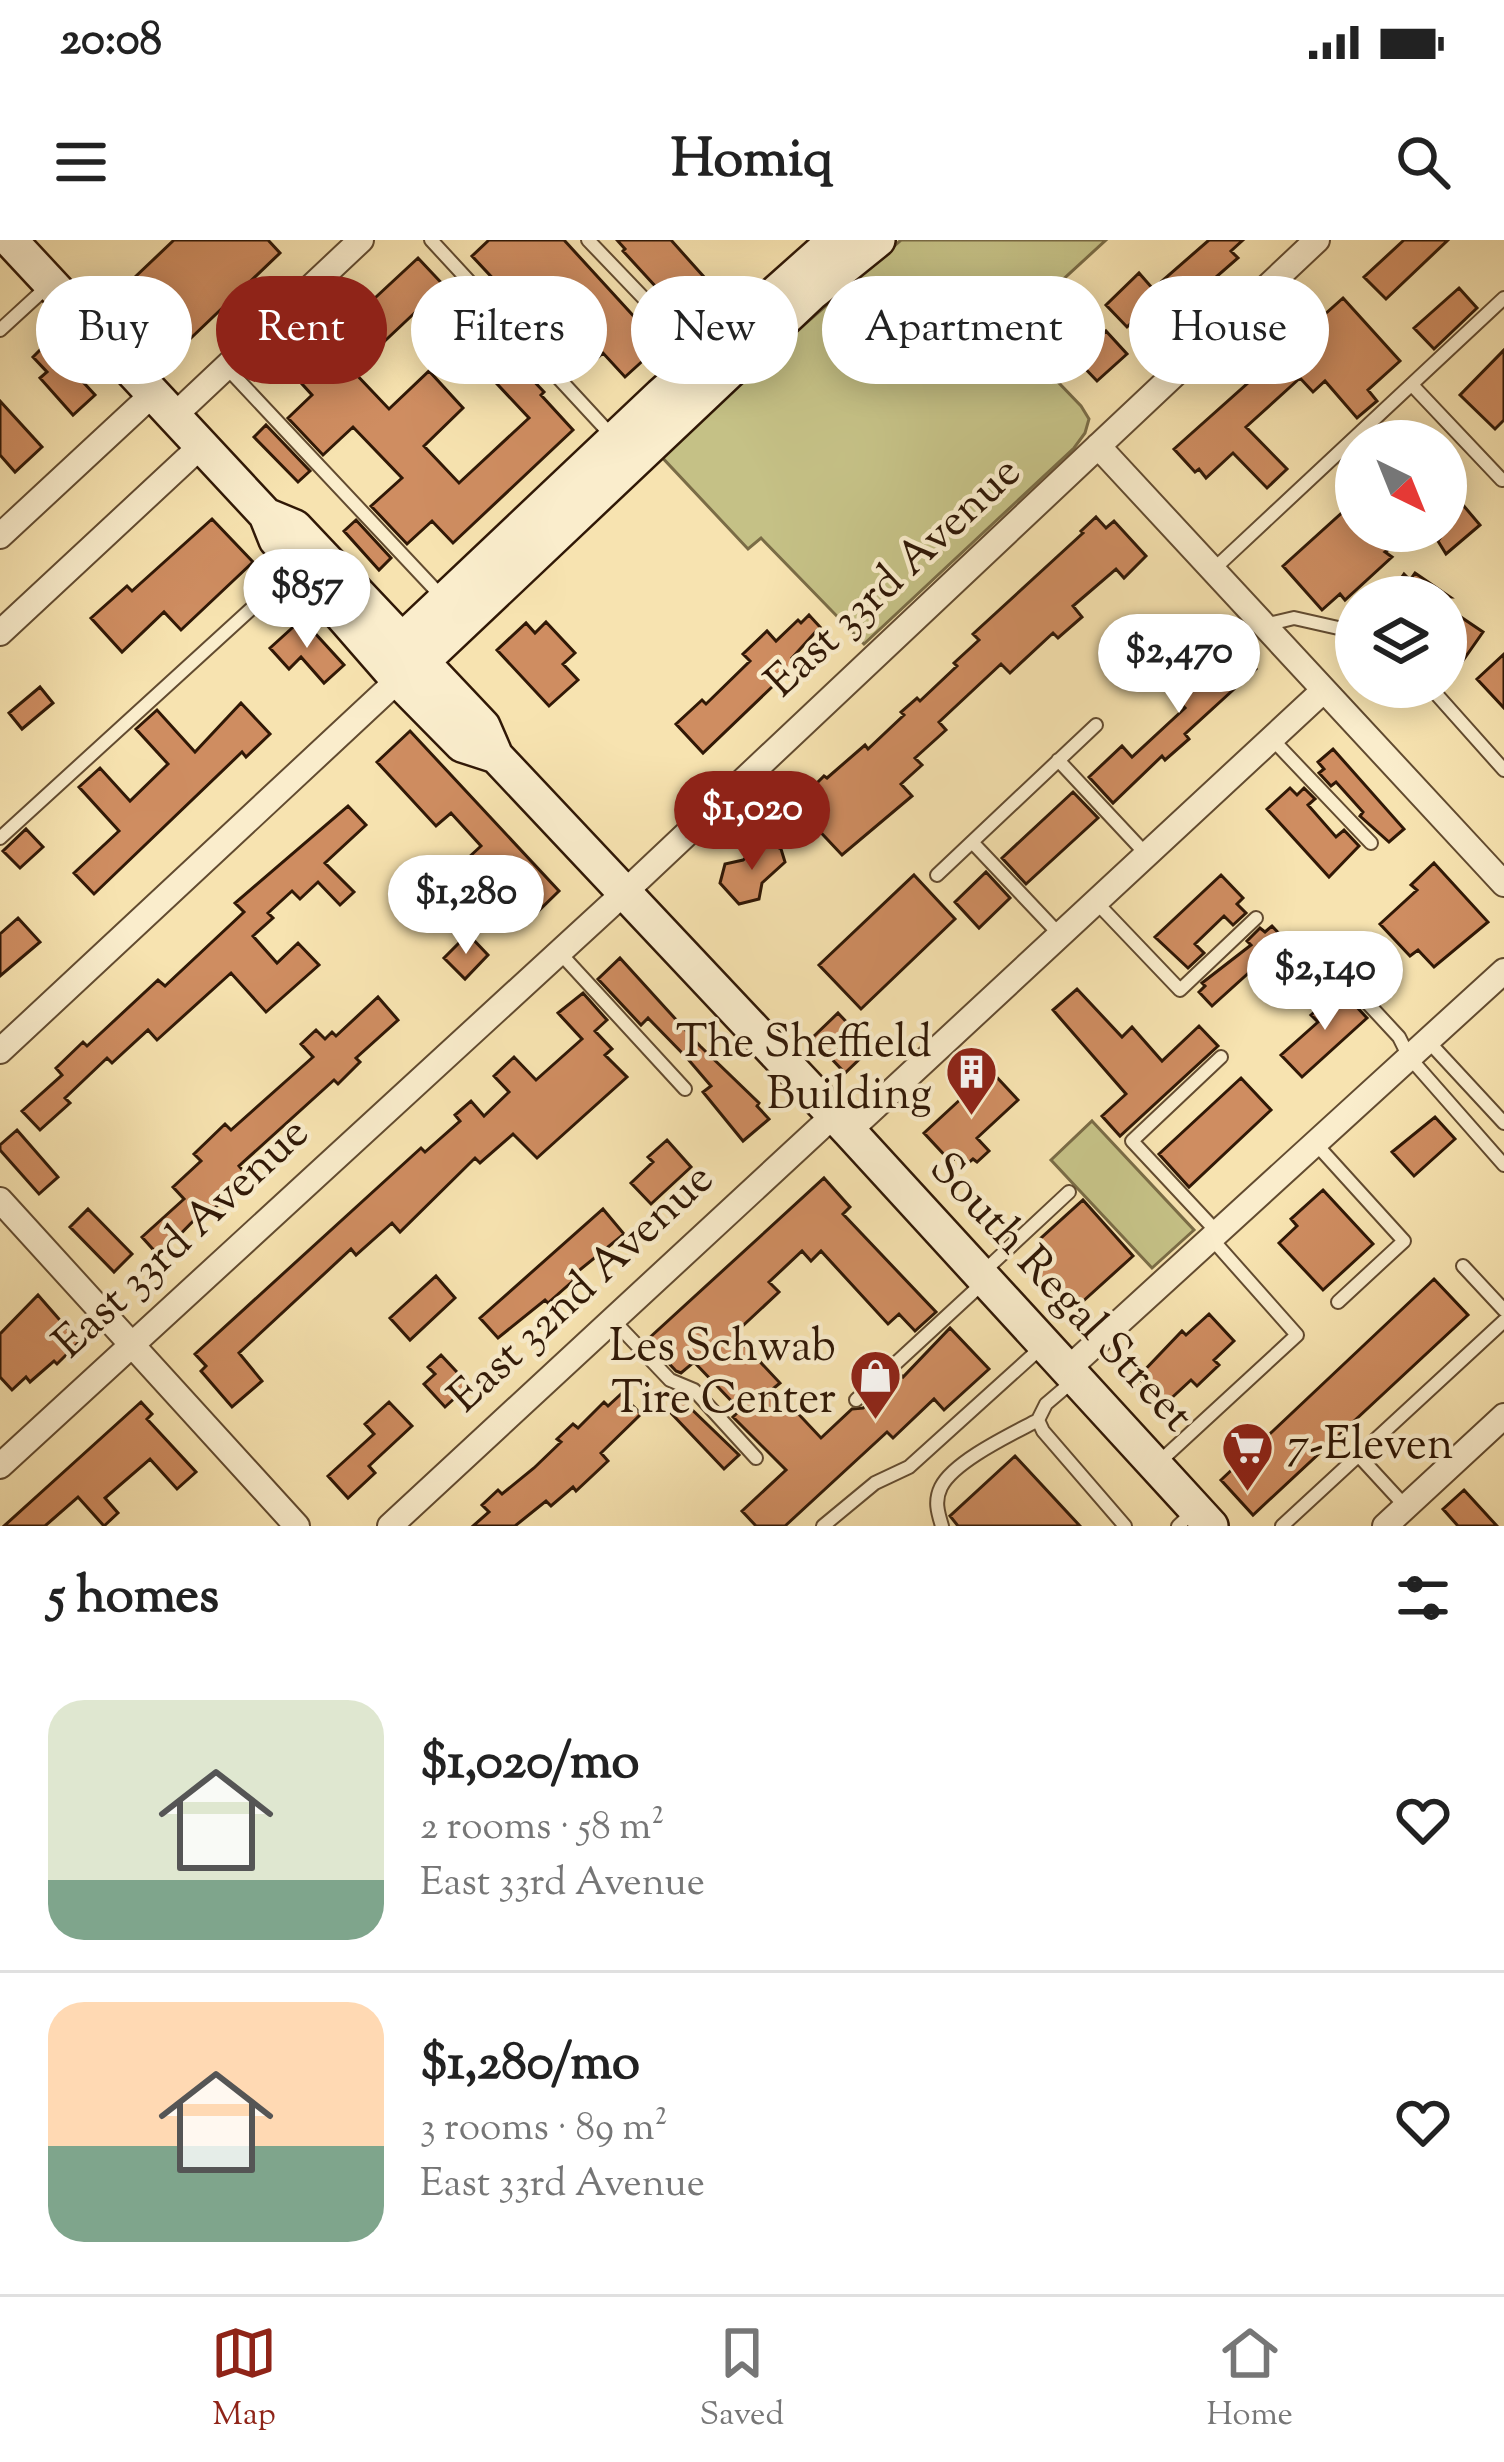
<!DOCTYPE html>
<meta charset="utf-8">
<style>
:root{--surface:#fff;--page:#f2f2f2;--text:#222;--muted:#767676;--line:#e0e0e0;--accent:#8f2418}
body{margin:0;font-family:"Sorts Mill Goudy",serif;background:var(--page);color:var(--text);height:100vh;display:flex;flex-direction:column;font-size:45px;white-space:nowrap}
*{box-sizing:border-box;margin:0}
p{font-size:39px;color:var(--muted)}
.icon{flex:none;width:66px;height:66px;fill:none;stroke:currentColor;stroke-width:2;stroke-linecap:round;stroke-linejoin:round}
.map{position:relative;height:1286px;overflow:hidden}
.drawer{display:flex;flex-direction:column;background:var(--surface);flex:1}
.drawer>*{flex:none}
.banner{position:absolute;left:36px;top:36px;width:1434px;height:108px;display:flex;gap:24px}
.needle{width:78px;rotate:137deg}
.buttons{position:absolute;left:1335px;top:180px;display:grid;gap:24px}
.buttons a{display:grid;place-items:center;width:132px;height:132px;border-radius:50%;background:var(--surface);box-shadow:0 6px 30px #0003;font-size:60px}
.price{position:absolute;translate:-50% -102px;padding:0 27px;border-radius:42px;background:#fff;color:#222;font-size:39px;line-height:78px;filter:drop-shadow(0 3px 6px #0008)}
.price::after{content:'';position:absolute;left:50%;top:72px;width:36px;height:27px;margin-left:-18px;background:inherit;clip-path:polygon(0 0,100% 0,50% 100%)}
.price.active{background:var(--accent);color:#fff}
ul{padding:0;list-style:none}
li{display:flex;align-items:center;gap:36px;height:300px;padding:0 48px}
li+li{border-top:3px solid var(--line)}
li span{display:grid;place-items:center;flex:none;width:336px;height:240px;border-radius:36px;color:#555}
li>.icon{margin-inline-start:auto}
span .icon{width:144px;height:144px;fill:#fffc;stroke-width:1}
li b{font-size:51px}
h2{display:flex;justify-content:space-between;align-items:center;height:144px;padding:0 48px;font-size:51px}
.pill{padding:0 42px;border-radius:54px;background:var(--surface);box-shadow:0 6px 30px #0003;font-size:42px;line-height:108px}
.pill.active{background:var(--accent);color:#fff}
.status{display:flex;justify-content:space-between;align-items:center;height:84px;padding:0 60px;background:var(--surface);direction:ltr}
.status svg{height:33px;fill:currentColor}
header{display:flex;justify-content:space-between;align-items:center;height:156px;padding:0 48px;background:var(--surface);font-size:54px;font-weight:700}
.tabs{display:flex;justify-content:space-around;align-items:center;height:168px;border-top:3px solid var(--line);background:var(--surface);font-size:33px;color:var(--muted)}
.tabs a{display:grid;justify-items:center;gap:6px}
.tabs .active{color:var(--accent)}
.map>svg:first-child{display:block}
.green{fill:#c5c186;stroke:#7a6c46;stroke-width:3}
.building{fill:#cf8d61;stroke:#301806;stroke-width:3;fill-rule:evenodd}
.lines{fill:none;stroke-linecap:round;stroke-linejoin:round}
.service-casing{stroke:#624b30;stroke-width:16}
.minor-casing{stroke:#624b30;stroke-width:28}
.secondary-casing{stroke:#301806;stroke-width:38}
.service{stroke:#faedcc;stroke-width:12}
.minor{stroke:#faedcc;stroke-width:24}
.secondary{stroke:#faedcc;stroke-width:33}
.labels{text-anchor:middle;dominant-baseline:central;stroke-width:9;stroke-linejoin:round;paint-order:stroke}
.street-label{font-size:45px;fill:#301806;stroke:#faedcc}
.poi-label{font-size:45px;fill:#301806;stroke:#faedcc;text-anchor:end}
</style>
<div class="status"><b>20:08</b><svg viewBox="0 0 49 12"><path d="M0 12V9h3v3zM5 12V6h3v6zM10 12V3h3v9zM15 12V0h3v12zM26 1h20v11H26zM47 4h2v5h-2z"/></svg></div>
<header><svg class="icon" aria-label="menu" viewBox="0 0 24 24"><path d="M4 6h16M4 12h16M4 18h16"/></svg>Homiq<svg class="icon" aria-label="search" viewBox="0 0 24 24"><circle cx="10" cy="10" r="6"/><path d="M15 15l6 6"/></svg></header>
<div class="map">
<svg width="1504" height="1286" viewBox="0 0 1504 1286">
<rect width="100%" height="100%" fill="#f7e3b0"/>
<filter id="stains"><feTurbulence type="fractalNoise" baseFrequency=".00167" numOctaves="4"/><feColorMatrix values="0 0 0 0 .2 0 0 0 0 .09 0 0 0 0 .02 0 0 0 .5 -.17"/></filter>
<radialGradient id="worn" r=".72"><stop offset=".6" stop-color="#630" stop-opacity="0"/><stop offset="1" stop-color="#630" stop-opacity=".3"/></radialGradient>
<path class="green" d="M901,0H1106L1008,90L1081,166L1089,179L1085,193L1074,208L864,404L761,298L748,309L658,213Z
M1092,881L1194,990L1152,1028L1051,920Z"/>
<path class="building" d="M174,0H268L280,13L191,98L134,38Z
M489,0H564L660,105L625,137L603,113L581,133L472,16Z
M617,0H671L704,37L676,62L671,57L668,60L623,11L625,9Z
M1209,0H1243L1231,11L1238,18L1207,45L1205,42L1162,82L1148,67L1127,87L1106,65L1139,33L1153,49Z
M1404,0H1448L1386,59L1364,37Z
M418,18L544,152L541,155L573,190L453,303L432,281L407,304L371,266L402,238L353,187L323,215L288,178L312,155L293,134ZM423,65L529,178L459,243L424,206L463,168L429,131L389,169L353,131Z
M1459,48L1477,68L1434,109L1414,88Z
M1343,58L1400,121L1368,150L1377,161L1357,178L1325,141L1313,152L1300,138L1246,187L1287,229L1267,248L1233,213L1206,238L1199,229L1195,232L1174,209Z
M1106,91L1127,114L1097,141L1077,120Z
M47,103L95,155L73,175L40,138L47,132L33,117Z
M1504,110V180L1495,189L1460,155Z
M0,161L42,207L15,232L0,215Z
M266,185L310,231L298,242L254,197Z
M1356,260V291H1380L1393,306L1385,312L1392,317L1345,360L1340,354L1322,370L1283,326Z
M1463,265L1480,285L1446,314L1438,301Z
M1096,277L1106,288L1114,281L1146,316L1124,338L1116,329L1073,366L1082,377L1058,398L1053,393L1010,433L1001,424L939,482L946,490L915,518L922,525L901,544L912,556L842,615L795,565L824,536L827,538L865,505L868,509L904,475L901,472L917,458L920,461L957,426L954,423L979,400L973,394L1083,293L1081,291Z
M212,279L253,322L181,390L164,372L122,412L91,378L127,346L132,351Z
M356,280L391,318L379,330L344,291Z
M1415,333L1450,357H1388L1404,334L1410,340Z
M1446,367L1483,392L1462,422L1446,411Z
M809,375L820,387L792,418L797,423L703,513L676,484L702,460L706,464L750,421L743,414L767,391L776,401L798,380L801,383Z
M302,379L344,425L324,443L301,417L289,429L270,408Z
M546,382L575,413L563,424L578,440L549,466L497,410L526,383L535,393Z
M1226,395L1256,429L1185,494L1189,499L1165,520L1162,516L1113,563L1089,537L1122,506L1132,517L1185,468L1169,451Z
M1504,414V468L1477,439Z
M40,447L53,463L22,489L9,473Z
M241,463L270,494L246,517L242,512L94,654L74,633L119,591L79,547L100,528L130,561L168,524L136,489L157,470L195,512Z
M410,491L559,651L527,682L467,619L481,606L451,573L436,586L377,522Z
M1333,509L1404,589L1389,602L1360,576L1363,572L1336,542L1331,546L1319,533L1324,529L1318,522Z
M1290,548L1297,555L1304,548L1315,559L1308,565L1336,597L1344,590L1359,606L1329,637L1267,569Z
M1073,552L1098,578L1026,644L1002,618Z
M348,566L366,585L325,623L354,652L340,665L318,642L300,659L292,651L268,673L273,678L253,696L277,723L298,703L319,725L266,772L231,733L157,800L148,790L112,823L107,818L65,858L70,863L40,890L22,871L62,835L56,828L83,802L87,806L158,740L165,746L244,672L235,663Z
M26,589L43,607L20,628L3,611Z
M764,601L781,609L785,622L762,643L759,659L739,664L720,643L725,624L743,620Z
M1434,623L1488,682L1434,727L1418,710L1410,716L1380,684L1417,650L1411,645Z
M986,632L1010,658L979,688L955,662Z
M914,635L955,679L861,769L819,725Z
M1221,635L1243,658L1237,664L1246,673L1233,685L1224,676L1195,704L1204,713L1188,728L1155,697Z
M18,678L40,702L0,736V694Z
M1272,686L1285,700L1212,766L1199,752L1205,746L1202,743L1251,705L1247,701L1260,688L1265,692Z
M468,694L488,715L465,739L444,718Z
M620,718L700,806L759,863L757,866L769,879L743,901L703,852L711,846L687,818L648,778L641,785L598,739Z
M1077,749L1122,797L1132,787L1162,821L1199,786L1218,806L1120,896L1102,876L1126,854L1053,770Z
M1340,749L1367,778L1302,837L1281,815L1318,782L1311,775Z
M583,753L607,780L595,791L612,809L605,815L627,837L537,918L513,894L480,923L475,918L400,992L392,983L356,1015L351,1009L239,1113L262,1141L232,1167L201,1131L206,1126L195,1114L421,908L425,912L460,881L455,875L471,861L484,876L509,852L494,836L514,817L536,840L582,799L558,773Z
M378,757L398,780L356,818L360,822L338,844L334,840L239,926L245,933L218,958L221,962L208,974L204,970L159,1016L142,997L184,959L173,947L201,921L194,914L225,884L231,890L313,817L301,804L316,790L325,799L332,792L336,796Z
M838,773L871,808L845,833L812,798Z
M991,831L1018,860L977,898L989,911L977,922L973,919L967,924L958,915L951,922L924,893Z
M1241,838L1271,870L1189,947L1159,914Z
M1435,877L1455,899L1414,936L1392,912Z
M17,890L58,937L39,954L0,910V905Z
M667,900L691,927L651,964L631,943L653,922L648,917Z
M824,938L850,967L843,974L936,1072L915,1091L899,1074L888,1084L821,1011L811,1021L802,1011L769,1042L779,1052L734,1094L780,1143L774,1148L821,1198L852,1169L863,1168L900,1134L903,1137L950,1088L989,1129L944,1170L934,1159L893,1198L887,1192L785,1286H756L742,1271L786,1230L733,1177L740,1170L694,1122L681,1133L676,1131L647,1100Z
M1323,950L1373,1004L1323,1050L1279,1003L1297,986L1291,979Z
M1083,960L1133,1016L1070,1073L1033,1032L1053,1014L1040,999Z
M88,969L132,1014L114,1032L70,987Z
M603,969L624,994L571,1037L574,1040L548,1063L545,1060L498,1098L480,1078Z
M436,1036L455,1058L410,1100L390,1078Z
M1434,1039L1468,1075L1253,1275L1221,1240Z
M38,1055L79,1102L57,1124L54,1121L30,1142L26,1137L12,1150L0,1137V1094Z
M1209,1074L1234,1101L1214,1120L1219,1125L1197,1146L1191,1140L1164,1165L1138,1137L1182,1091L1186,1095Z
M441,1115L469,1145L445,1167L424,1144L435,1134L428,1127Z
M621,1154L641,1174L601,1213L608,1221L576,1251L573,1247L551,1266L546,1261L515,1286H473L489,1272L482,1265L498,1250L502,1254L534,1228L561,1202L557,1199L573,1184L578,1188L604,1162L608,1166Z
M682,1160L739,1215L724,1229L670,1172Z
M141,1162L152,1174L147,1179L196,1232L177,1249L150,1219L105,1258L118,1273L104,1286L78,1257L45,1286H4Z
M389,1162L412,1186L369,1226L375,1233L348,1258L328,1236L374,1194L365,1184Z
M1015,1216L1080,1286H958L950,1276Z
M1464,1250L1497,1286H1458L1443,1269Z"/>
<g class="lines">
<defs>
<path id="service" d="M431,0L613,197
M588,0L701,118
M0,90L48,46
M227,128L443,358
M1412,145L1502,240
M1214,329L1504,58
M1265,385L1294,378L1356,392
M1430,447L1504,530
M1272,499L1371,603
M1058,520L1146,614
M0,598L297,327
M972,602L1060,695
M937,635L1096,485
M1096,662L1180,750L1256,678
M560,713L685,849
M1335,728L1399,797L1409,817L1504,925
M1428,801L1504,883
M1315,903L1404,1001L1338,1062
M1217,992L1132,901L1221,817
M1463,1026L1504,1070
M982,1033L1069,952
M613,1080L670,1140L694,1150L756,1218
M1073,1141L1046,1164L1038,1180L1043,1191L1125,1286
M856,1160L985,1041
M1359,1216L1406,1267
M1157,1224L1297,1095L1211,998
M823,1286L875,1243L909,1227L1044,1105
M942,1286C938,1273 934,1261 941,1247C954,1221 1012,1194 1038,1180
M1178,1286L1195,1270
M1282,1286L1504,1081"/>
<path id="minor" d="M175,175L361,0
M1098,206L1504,644
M0,296L154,153
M0,393L202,205
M0,811L398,440
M849,891L1324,450
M0,960L297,1286
M1068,1129L1504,731
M0,1226L625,652L1317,0
M390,1286L834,875
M1385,1286L1504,1176"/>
<path id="secondary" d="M10,0L266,275L276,300L398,440L462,505L496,516
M266,275L295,287L483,486L496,516L849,891L1211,1286
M400,402L661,155L835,0
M403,429L421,423L811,54L878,0"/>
</defs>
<use href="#service" class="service-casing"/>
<use href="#minor" class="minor-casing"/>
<use href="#secondary" class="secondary-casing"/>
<use href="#service" class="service"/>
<use href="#minor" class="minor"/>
<use href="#secondary" class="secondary"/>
</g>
<defs>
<symbol id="building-pin" viewBox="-11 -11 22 30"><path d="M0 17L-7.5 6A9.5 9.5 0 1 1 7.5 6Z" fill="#8f2418" stroke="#faedcc"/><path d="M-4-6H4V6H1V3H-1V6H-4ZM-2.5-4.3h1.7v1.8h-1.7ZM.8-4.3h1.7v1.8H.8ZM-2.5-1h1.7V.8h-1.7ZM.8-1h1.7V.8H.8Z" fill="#fff"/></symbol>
<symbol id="shop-pin" viewBox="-11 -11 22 30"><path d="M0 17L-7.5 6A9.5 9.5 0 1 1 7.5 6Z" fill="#8f2418" stroke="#faedcc"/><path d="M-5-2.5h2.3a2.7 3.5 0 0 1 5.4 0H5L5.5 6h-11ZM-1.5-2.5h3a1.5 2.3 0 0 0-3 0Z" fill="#fff"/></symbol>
<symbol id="supermarket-pin" viewBox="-11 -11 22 30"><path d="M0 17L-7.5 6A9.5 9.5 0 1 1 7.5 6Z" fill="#8f2418" stroke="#faedcc"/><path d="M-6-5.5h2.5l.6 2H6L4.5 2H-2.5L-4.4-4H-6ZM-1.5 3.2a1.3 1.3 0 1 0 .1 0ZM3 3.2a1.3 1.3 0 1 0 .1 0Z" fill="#fff"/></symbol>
</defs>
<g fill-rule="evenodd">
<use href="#building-pin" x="942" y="802" width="59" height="81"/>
<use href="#shop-pin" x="846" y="1106" width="59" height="81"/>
<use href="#supermarket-pin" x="1218" y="1178" width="59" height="81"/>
</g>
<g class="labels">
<g class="street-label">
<text transform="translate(895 339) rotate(-43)">East 33rd Avenue</text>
<text transform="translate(183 1000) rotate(-43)">East 33rd Avenue</text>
<text transform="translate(583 1050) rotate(-43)">East 32nd Avenue</text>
<text transform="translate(1059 1054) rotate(47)">South Regal Street</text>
</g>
<g class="poi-label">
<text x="932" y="805">The Sheffield<tspan x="932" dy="52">Building</tspan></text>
<text x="836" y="1109">Les Schwab<tspan x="836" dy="52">Tire Center</tspan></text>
<text x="1287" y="1207" text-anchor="start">7-Eleven</text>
</g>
</g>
<rect width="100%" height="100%" filter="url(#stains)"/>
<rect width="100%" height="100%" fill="url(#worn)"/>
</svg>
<div class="buttons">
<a><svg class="needle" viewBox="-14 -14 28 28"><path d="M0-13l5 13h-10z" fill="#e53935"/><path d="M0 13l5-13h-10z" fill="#767676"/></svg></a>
<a><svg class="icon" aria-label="layers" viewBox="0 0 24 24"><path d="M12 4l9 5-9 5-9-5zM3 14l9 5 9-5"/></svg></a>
</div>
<b class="price" style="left:307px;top:411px">$857</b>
<b class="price" style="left:1179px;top:476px">$2,470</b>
<b class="price active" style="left:752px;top:633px">$1,020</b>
<b class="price" style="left:466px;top:717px">$1,280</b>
<b class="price" style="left:1325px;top:793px">$2,140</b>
<div class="banner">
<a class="pill">Buy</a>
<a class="pill active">Rent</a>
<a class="pill">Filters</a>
<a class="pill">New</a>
<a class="pill">Apartment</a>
<a class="pill">House</a>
</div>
</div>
<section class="drawer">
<h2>5 homes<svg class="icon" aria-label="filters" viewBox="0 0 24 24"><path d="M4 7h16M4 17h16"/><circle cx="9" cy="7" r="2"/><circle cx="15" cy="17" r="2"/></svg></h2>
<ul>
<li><span style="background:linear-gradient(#dfe7d0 75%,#7fa58c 0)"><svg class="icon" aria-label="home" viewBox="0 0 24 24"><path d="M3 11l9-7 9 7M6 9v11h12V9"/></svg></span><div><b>$1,020/mo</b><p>2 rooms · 58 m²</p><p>East 33rd Avenue</p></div><svg class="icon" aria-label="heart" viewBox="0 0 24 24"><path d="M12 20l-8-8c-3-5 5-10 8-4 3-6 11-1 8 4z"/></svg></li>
<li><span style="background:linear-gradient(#ffd9b3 60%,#7fa58c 0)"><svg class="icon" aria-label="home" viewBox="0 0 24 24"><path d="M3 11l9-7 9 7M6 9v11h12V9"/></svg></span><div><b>$1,280/mo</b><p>3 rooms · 89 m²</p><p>East 33rd Avenue</p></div><svg class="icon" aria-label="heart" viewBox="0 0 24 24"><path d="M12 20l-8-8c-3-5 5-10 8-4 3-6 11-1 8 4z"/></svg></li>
</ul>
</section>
<nav class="tabs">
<a class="active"><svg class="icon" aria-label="map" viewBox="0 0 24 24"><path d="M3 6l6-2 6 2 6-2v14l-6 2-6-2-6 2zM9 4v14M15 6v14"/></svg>Map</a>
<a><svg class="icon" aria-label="saved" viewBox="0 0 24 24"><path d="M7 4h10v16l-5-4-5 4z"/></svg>Saved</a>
<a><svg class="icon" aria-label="home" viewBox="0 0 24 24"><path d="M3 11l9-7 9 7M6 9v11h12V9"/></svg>Home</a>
</nav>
